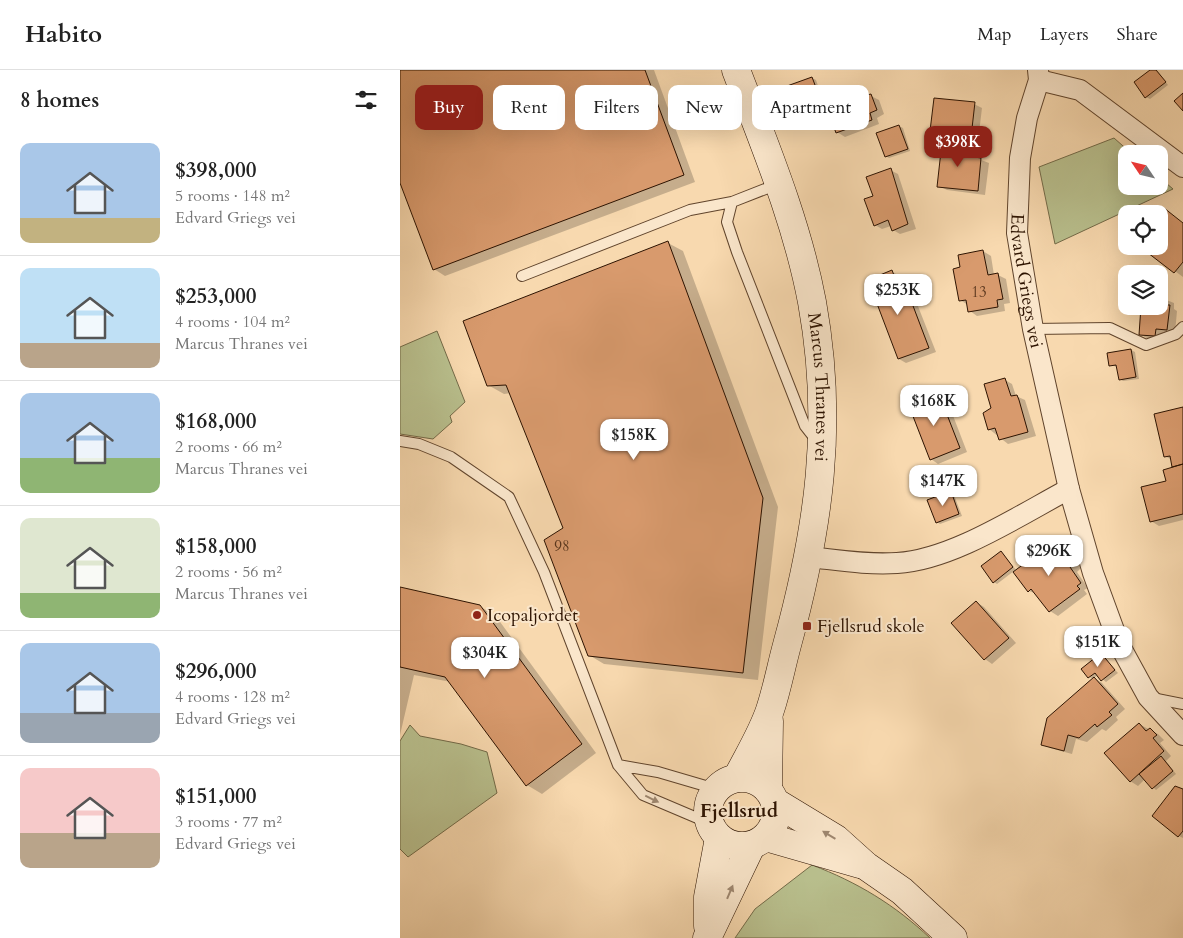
<!DOCTYPE html>
<meta charset="utf-8">
<style>
:root{--surface:#fff;--page:#f2f2f2;--text:#222;--muted:#767676;--line:#e0e0e0;--accent:#8f2418}
body{margin:0;font-family:Cardo,serif;background:var(--page);color:var(--text);height:100vh;display:flex;flex-direction:column;font-size:19px;white-space:nowrap}
*{box-sizing:border-box;margin:0}
p{font-size:16px;color:var(--muted)}
.icon{flex:none;width:28px;height:28px;fill:none;stroke:currentColor;stroke-width:2;stroke-linecap:round;stroke-linejoin:round}
.map{position:relative;flex:1;overflow:hidden}
.side{display:flex;flex-direction:column;background:var(--surface);width:400px}
.side>*{flex:none}
.top-card{position:absolute;left:15px;top:15px;width:475px;height:45px;display:flex;gap:10px}
.needle{width:32px;rotate:305deg}
.tools{position:absolute;left:718px;top:75px;display:grid;gap:10px}
.tools a{display:grid;place-items:center;width:50px;height:50px;border-radius:10px;background:var(--surface);box-shadow:0 5px 20px #0002;font-size:25px}
.price{position:absolute;translate:-50% -42px;padding:0 11px;border-radius:10px;background:#fff;color:#222;font-size:16px;line-height:32px;filter:drop-shadow(0 1px 2px #0008)}
.price::after{content:'';position:absolute;left:50%;top:30px;width:15px;height:11px;margin-left:-8px;background:inherit;clip-path:polygon(0 0,100% 0,50% 100%)}
.price.current{background:var(--accent);color:#fff}
ul{padding:0;list-style:none}
li{display:flex;align-items:center;gap:15px;height:125px;padding:0 20px}
li+li{border-top:1px solid var(--line)}
li span{display:grid;place-items:center;flex:none;width:140px;height:100px;border-radius:10px;color:#555}
li>.icon{margin-inline-start:auto}
span .icon{width:60px;height:60px;fill:#fffc;stroke-width:1}
li b{font-size:21px}
h2{display:flex;justify-content:space-between;align-items:center;height:60px;padding:0 20px;font-size:21px}
.tag{padding:0 18px;border-radius:10px;background:var(--surface);box-shadow:0 5px 20px #0002;font-size:18px;line-height:45px}
.tag.current{background:var(--accent);color:#fff}
header{display:flex;align-items:center;gap:30px;box-sizing:border-box;height:70px;padding:0 25px;background:var(--surface);border-bottom:1px solid var(--line)}
header strong{font-size:24px}
nav{display:flex;gap:28px;margin-inline-start:auto;font-size:18px}
main{display:flex;flex:1;min-height:0}
.map>svg:first-child{display:block}
.green{fill:#b9c08e;stroke:#736a48}
.shadow{fill:#0003}
.building{fill:#d89a6d;stroke:#2d1301}
.lines{fill:none;stroke-linecap:round;stroke-linejoin:round}
.service-casing{stroke:#60442c;stroke-width:12}
.minor-casing{stroke:#60442c;stroke-width:22}
.secondary-casing{stroke:#2d1301;stroke-width:29}
.service{stroke:#fae6cb;stroke-width:10}
.minor{stroke:#fae6cb;stroke-width:20}
.secondary{stroke:#fae6cb;stroke-width:28}
.oneway{fill:#9e8770}
.poi-dot{fill:#8f2418;stroke:#fae6cb;stroke-width:2}
.labels{text-anchor:middle;dominant-baseline:central;stroke-width:4;stroke-linejoin:round;paint-order:stroke}
.number-label{font-size:15px;fill:#58351c}
.street-label{font-size:18px;fill:#2d1301;stroke:#fae6cb}
.poi-label{font-size:18px;fill:#2d1301;stroke:#fae6cb;text-anchor:start}
.quarter-label{font-size:20px;font-weight:bold;fill:#2d1301;stroke:#fae6cb}
</style>
<header>
<strong>Habito</strong>
<nav><a>Map</a><a>Layers</a><a>Share</a></nav>
</header>
<main>
<section class="side">
<h2>8 homes<svg class="icon" aria-label="filters" viewBox="0 0 24 24"><path d="M4 7h16M4 17h16"/><circle cx="9" cy="7" r="2"/><circle cx="15" cy="17" r="2"/></svg></h2>
<ul>
<li><span style="background:linear-gradient(#a9c7e8 75%,#c2b280 0)"><svg class="icon" aria-label="home" viewBox="0 0 24 24"><path d="M3 11l9-7 9 7M6 9v11h12V9"/></svg></span><div><b>$398,000</b><p>5 rooms · 148 m²</p><p>Edvard Griegs vei</p></div></li>
<li><span style="background:linear-gradient(#bfe0f5 75%,#b9a48a 0)"><svg class="icon" aria-label="home" viewBox="0 0 24 24"><path d="M3 11l9-7 9 7M6 9v11h12V9"/></svg></span><div><b>$253,000</b><p>4 rooms · 104 m²</p><p>Marcus Thranes vei</p></div></li>
<li><span style="background:linear-gradient(#a9c7e8 65%,#8fb573 0)"><svg class="icon" aria-label="home" viewBox="0 0 24 24"><path d="M3 11l9-7 9 7M6 9v11h12V9"/></svg></span><div><b>$168,000</b><p>2 rooms · 66 m²</p><p>Marcus Thranes vei</p></div></li>
<li><span style="background:linear-gradient(#dfe7d0 75%,#8fb573 0)"><svg class="icon" aria-label="home" viewBox="0 0 24 24"><path d="M3 11l9-7 9 7M6 9v11h12V9"/></svg></span><div><b>$158,000</b><p>2 rooms · 56 m²</p><p>Marcus Thranes vei</p></div></li>
<li><span style="background:linear-gradient(#a9c7e8 70%,#9aa5b1 0)"><svg class="icon" aria-label="home" viewBox="0 0 24 24"><path d="M3 11l9-7 9 7M6 9v11h12V9"/></svg></span><div><b>$296,000</b><p>4 rooms · 128 m²</p><p>Edvard Griegs vei</p></div></li>
<li><span style="background:linear-gradient(#f6c9c9 65%,#b9a48a 0)"><svg class="icon" aria-label="home" viewBox="0 0 24 24"><path d="M3 11l9-7 9 7M6 9v11h12V9"/></svg></span><div><b>$151,000</b><p>3 rooms · 77 m²</p><p>Edvard Griegs vei</p></div></li>
</ul>
</section>
<div class="map">
<svg width="783" height="868" viewBox="0 0 783 868">
<rect width="100%" height="100%" fill="#f8d9af"/>
<filter id="stains"><feTurbulence type="fractalNoise" baseFrequency=".004" numOctaves="4"/><feColorMatrix values="0 0 0 0 .2 0 0 0 0 .09 0 0 0 0 .02 0 0 0 .5 -.17"/></filter>
<radialGradient id="worn" r=".72"><stop offset=".6" stop-color="#630" stop-opacity="0"/><stop offset="1" stop-color="#630" stop-opacity=".3"/></radialGradient>
<path class="green" d="M714,68L732,84H726V116H759V107L773,119L655,174L639,97Z
M37,261L65,332L50,346L52,352L33,369L0,364V277Z
M10,655L20,666L61,674L87,682L97,723L8,787L0,779V671Z
M412,795C457,812 495,835 530,868H335L355,839Z"/>
<path class="shadow" d="M0,0H254L295,112L45,206L34,199L0,109Z
M752,0H757L768,15L750,29L746,27Z
M412,8L416,10L424,33L401,41L397,39Z
M461,21L479,30L484,44L477,48L479,54L445,67L437,62Z
M574,34L582,38L576,88L589,93L585,125L547,120L539,116L544,66L532,61Z
M499,56L503,58L510,81L489,88L486,86Z
M490,100L498,104L516,159L500,164L493,160L491,156L482,159L475,155Z
M764,140L783,153V207L741,176H759V147Z
M268,173L283,181L378,437L358,610L204,594L189,585L164,458L111,323L104,324L88,315Z
M583,181L591,186L594,205H598L606,209L610,233L604,234L605,241L577,246L570,241L568,235L560,230L561,198Z
M492,202L500,206L506,221L514,226L536,282L506,293L499,289Z
M759,227L774,233V239L777,241L775,263L763,262V270L748,269L740,264L759,236Z
M731,280L735,282L739,309L723,311L720,309L718,297L710,295Z
M605,310L612,314L616,326L625,330L636,366L608,374L589,359L592,338Z
M539,326L547,330L567,382L538,394L531,389Z
M783,339V450L759,456L751,451L774,398L772,390L765,386Z
M550,423L554,425L562,446L540,454L537,452Z
M652,475L660,479L667,489L676,492L681,498L677,502L688,518L684,520L687,524L658,546L650,541L637,524L629,521L614,501L597,514L594,512L601,482L617,501Z
M0,518L79,536L95,545L196,683L142,724L127,715L51,612L14,605L0,665Z
M576,532L584,537L616,573L592,594L585,589Z
M701,585L718,603L706,612L698,605L694,608L702,613L725,639L716,647L718,650L706,661L702,659L687,672L676,669L672,684L650,678L642,674L694,609L689,607Z
M739,654L758,664L764,670L760,673L771,686L766,691L776,704L756,720L745,709L738,716L730,711Z
M779,717L783,720V768L779,766Z"/>
<path class="building" d="M0,0H245L284,105L33,200L0,113Z
M750,0H756L766,12L745,28L734,12Z
M412,7L421,31L396,40L387,16Z
M461,19L463,26L471,24L477,40L470,43L472,50L436,63L425,33Z
M783,23V41L774,31Z
M534,28L575,32L570,76L542,72L543,63L530,61Z
M499,55L508,79L485,87L476,63Z
M542,72L570,76L568,86L581,88L578,121L537,117Z
M491,98L508,154L492,161L488,150L474,156L464,129L473,126L466,107Z
M764,138L783,153V192L774,203L739,176H759V145Z
M268,171L363,428L343,603L188,586L144,470L163,458L106,315L87,316L63,251Z
M583,180L588,205L598,203L603,229L597,230L598,237L568,242L566,230L559,231L553,199L560,197L558,185Z
M492,200L500,222L507,220L529,278L498,289L468,210Z
M759,225L767,227L766,235H770L767,260L756,259L755,266L739,265L741,236H759Z
M731,279L736,307L719,310L716,295L709,296L707,283Z
M605,308L611,326L617,325L619,330L628,362L599,370L595,358L588,360L583,343L591,338L584,314Z
M539,324L560,378L530,390L509,336Z
M783,337V394L772,397L770,386L764,387L754,344Z
M783,394V444L750,452L741,417L766,411L763,400Z
M551,421L559,444L536,453L527,430Z
M652,473L664,489L668,486L674,493L670,497L681,513L677,516L680,519L649,542L631,519L628,522L613,502Z
M601,481L613,497L593,513L581,496Z
M0,517L80,535L182,674L126,716L45,607L0,597Z
M576,531L609,568L584,590L551,553Z
M701,583L715,600L701,611L695,603L688,608L681,599Z
M694,607L718,634L709,642L712,645L697,657L695,654L679,668L668,665L664,681L641,675L647,648Z
M739,653L746,661L750,658L757,665L753,668L764,681L730,712L704,683Z
M761,686L773,701L752,719L739,704Z
M775,716L783,719V761L778,767L752,746Z"/>
<g class="lines">
<defs>
<path id="service" d="M332,132L327,152L337,182L405,356L416,370
M122,206L290,140L332,132L378,114
M633,259L710,258L746,275L776,264L783,257
M0,371L19,374L51,387L109,427L144,502L218,695L243,725L309,753
M752,628L783,634
M218,695L258,702L316,719"/>
<g id="minor">
<path id="s1" d="M638,0L639,10L627,48L620,88L617,163L633,259L669,419L693,503L719,574L748,627L783,665"/>
<path d="M639,10L680,20L783,97"/>
<path d="M409,487C438,490 467,495 497,493C552,490 620,445 669,419"/>
</g>
<g id="secondary">
<path id="s2" d="M336,0C365,76 397,152 412,232C434,353 419,458 387,575C381,597 377,619 370,640C362,664 348,686 337,708"/>
<circle cx="342" cy="742" r="34"/>
<path d="M368,720L369,651"/>
<path d="M375,732L436,769L466,796L502,821L553,868"/>
<path d="M366,767L460,794"/>
<path d="M308,856V827L319,768"/>
<path d="M307,868L351,776"/>
</g>
</defs>
<use href="#service" class="service-casing"/>
<use href="#minor" class="minor-casing"/>
<use href="#secondary" class="secondary-casing"/>
<use href="#service" class="service"/>
<use href="#minor" class="minor"/>
<use href="#secondary" class="secondary"/>
</g>
<defs><path id="oneway-solid" d="M-6-.8H1V-3.2L6.5 0L1 3.2V.8H-6Z" transform="scale(1.25)"/></defs>
<g class="oneway">
<use href="#oneway-solid" transform="translate(252 729) rotate(26)"/>
<use href="#oneway-solid" transform="translate(429 765) rotate(-149)"/>
<use href="#oneway-solid" transform="translate(330 822) rotate(-67)"/>
</g>
<g class="poi-dot">
<circle cx="77" cy="545" r="5"/>
<rect x="402" y="551" width="10" height="10" rx="2.5"/>
</g>
<g class="labels">
<g class="number-label">
<text x="579" y="222">13</text>
<text x="162" y="476">98</text>
</g>
<g class="street-label">
<text stroke="none"><textPath href="#s1" startOffset="214">Edvard Griegs vei</textPath></text>
<text stroke="none"><textPath href="#s2" startOffset="330">Marcus Thranes vei</textPath></text>
</g>
<g class="poi-label">
<text x="87" y="545">Icopaljordet</text>
<text x="417" y="556">Fjellsrud skole</text>
</g>
<g class="quarter-label">
<text x="339" y="740">Fjellsrud</text>
</g>
</g>
<rect width="100%" height="100%" filter="url(#stains)"/>
<rect width="100%" height="100%" fill="url(#worn)"/>
</svg>
<div class="tools">
<a><svg class="needle" viewBox="-14 -14 28 28"><path d="M0-13l5 13h-10z" fill="#e53935"/><path d="M0 13l5-13h-10z" fill="#767676"/></svg></a>
<a><svg class="icon" aria-label="locate" viewBox="0 0 24 24"><circle cx="12" cy="12" r="6"/><path d="M12 2v4M12 18v4M2 12h4M18 12h4"/></svg></a>
<a><svg class="icon" aria-label="layers" viewBox="0 0 24 24"><path d="M12 4l9 5-9 5-9-5zM3 14l9 5 9-5"/></svg></a>
</div>
<b class="price current" style="left:558px;top:98px">$398K</b>
<b class="price" style="left:498px;top:246px">$253K</b>
<b class="price" style="left:534px;top:357px">$168K</b>
<b class="price" style="left:234px;top:391px">$158K</b>
<b class="price" style="left:543px;top:437px">$147K</b>
<b class="price" style="left:649px;top:507px">$296K</b>
<b class="price" style="left:698px;top:598px">$151K</b>
<b class="price" style="left:85px;top:609px">$304K</b>
<div class="top-card">
<a class="tag current">Buy</a>
<a class="tag">Rent</a>
<a class="tag">Filters</a>
<a class="tag">New</a>
<a class="tag">Apartment</a>
</div>
</div>
</main>
